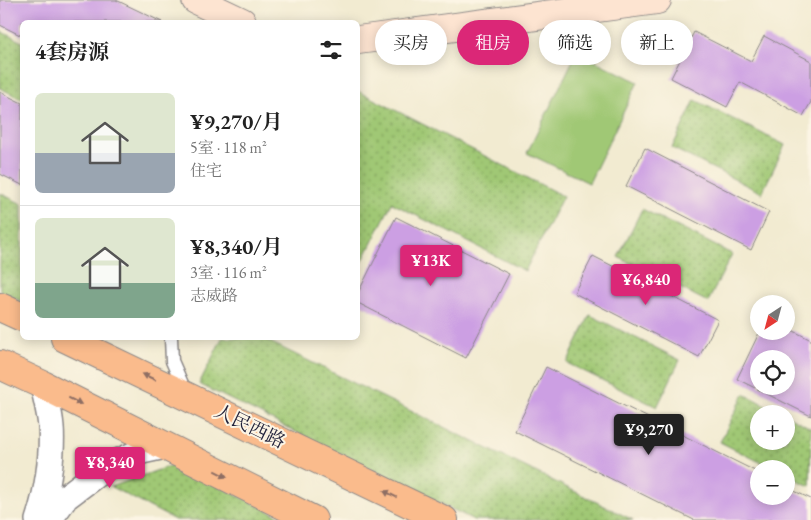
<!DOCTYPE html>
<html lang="zh">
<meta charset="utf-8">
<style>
:root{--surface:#fff;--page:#f2f2f2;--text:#222;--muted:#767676;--line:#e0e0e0;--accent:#db2777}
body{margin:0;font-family:"EB Garamond","Noto Serif SC",serif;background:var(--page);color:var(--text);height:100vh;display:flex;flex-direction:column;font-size:19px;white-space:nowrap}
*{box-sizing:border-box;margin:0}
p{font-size:16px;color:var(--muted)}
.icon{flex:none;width:28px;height:28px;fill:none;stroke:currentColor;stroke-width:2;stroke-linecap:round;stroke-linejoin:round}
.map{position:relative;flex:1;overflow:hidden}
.side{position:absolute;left:20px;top:20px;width:340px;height:320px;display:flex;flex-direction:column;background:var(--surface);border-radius:8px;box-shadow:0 2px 12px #0003}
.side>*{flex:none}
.guide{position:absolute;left:375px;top:20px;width:360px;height:45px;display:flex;gap:10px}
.needle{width:32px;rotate:216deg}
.tools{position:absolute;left:750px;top:295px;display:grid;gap:10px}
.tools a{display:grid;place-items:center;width:45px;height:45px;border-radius:50%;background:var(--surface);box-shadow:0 2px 12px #0003;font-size:25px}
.price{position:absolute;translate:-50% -42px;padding:0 11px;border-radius:5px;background:var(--accent);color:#fff;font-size:16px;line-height:32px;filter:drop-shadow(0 1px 2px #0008)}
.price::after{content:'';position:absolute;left:50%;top:30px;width:15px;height:11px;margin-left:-8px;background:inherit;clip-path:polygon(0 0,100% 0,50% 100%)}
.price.on{background:#222;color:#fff}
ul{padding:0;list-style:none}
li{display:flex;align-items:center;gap:15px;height:125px;padding:0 15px}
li+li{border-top:1px solid var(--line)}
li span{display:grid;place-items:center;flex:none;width:140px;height:100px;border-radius:8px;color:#555}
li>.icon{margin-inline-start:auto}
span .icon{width:60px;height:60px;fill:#fffc;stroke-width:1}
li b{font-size:21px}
h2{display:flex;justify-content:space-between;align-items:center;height:60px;padding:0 15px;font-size:21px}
.tag{padding:0 18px;border-radius:22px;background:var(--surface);box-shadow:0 2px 12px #0003;font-size:18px;line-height:45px}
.tag.on{background:var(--accent);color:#fff}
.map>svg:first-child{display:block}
.grass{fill:url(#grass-dots);stroke:#617558}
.pitch{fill:#a0c874;stroke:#617558}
.building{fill:#cc9fe3;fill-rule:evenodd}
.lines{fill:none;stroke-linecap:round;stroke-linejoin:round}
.service-casing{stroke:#8a8686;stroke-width:15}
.minor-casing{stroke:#8a8686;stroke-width:28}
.secondary-casing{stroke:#8a8686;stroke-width:30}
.primary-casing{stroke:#8a8686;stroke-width:30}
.service{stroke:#fff;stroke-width:12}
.minor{stroke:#fff;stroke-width:25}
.secondary{stroke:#fde4d1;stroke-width:28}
.primary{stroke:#fabb8c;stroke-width:28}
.oneway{fill:#8e6e64}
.labels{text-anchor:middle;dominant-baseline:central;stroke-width:4;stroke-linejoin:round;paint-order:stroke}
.street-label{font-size:19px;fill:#22223b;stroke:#fcf5e5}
</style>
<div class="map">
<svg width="811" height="520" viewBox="0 0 811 520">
<defs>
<pattern id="grass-dots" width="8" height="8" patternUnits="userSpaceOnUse" patternTransform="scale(1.25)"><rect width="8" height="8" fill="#a0c874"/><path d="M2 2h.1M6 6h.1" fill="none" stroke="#82a260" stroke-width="1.8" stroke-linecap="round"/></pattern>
</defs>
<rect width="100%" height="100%" fill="#fcf5e5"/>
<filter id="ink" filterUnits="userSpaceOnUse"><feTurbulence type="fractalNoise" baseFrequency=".02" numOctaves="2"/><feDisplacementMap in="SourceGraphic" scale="10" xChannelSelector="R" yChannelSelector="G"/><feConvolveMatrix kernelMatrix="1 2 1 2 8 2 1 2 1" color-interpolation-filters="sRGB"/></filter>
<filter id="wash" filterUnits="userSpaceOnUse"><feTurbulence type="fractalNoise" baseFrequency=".0096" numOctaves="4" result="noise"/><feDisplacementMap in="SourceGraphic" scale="20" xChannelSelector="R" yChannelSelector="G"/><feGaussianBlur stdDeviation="1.12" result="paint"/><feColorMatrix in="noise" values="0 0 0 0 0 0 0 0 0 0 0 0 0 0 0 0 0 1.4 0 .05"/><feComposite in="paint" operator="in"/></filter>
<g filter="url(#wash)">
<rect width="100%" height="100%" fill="#f2ebd1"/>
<path class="grass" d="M0,31L22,42V99L0,88Z
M358,91L563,196L525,271L392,203L358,270Z
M695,100L785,145L762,193L672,148Z
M0,193L22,204V302L0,291Z
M642,209L732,254L708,302L618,257Z
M590,315L680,360L657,407L567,363Z
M222,338H262L633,520H474L199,384Z
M744,394L783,414H759V441H786V415L811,428L810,486L786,475V469H774L720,442Z
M175,464L287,520H175L111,487Z"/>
<path class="pitch" d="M577,52L638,82L589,183L527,153Z"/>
<g id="blocks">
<path class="building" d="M0,0H116L162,22H22V36L0,25Z
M694,32L751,61L764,36L811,61V102L803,116L740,82L727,107L671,78Z
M0,92L22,103V185L0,174Z
M645,148L769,212L751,250L626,186Z
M396,217L509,274L466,358L358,303V293Z
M593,256L718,320L699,357L574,293Z
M760,331H794L811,340V416L737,379ZM759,359H786V386H759Z
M546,367L759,473V496H786V487L811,499V520H694L515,431Z"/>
</g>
</g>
<g filter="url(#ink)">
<use href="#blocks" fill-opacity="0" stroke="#8a8686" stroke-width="1"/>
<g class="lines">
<defs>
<path id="service" d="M171,338L172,361L186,393"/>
<path id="minor" d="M38,520C47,494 53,455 51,427C50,413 46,399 43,385
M49,520L66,497L106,467L142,451L165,446"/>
<path id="secondary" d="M196,0L242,22
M358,40L657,0"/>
<path id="primary" d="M0,307L22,317
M65,338L444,520
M0,365L43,385L313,520"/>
</defs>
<use href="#service" class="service-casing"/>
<use href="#minor" class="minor-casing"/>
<use href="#secondary" class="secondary-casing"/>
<use href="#primary" class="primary-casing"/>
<use href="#service" class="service"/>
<use href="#minor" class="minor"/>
<use href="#secondary" class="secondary"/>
<use href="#primary" class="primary"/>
</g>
<defs><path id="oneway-solid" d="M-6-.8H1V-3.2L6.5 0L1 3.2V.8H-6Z" transform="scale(1.25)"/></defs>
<g class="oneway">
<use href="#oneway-solid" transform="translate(149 377) rotate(-155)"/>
<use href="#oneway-solid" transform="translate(75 401) rotate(27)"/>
<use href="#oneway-solid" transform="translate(221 474) rotate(26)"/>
<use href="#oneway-solid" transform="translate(390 494) rotate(-154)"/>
</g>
</g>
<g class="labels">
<g class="street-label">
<text transform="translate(250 426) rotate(26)">人民西路</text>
</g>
</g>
</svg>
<div class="tools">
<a><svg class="needle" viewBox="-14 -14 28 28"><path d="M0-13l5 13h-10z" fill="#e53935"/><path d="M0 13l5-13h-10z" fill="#767676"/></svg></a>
<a><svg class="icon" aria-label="locate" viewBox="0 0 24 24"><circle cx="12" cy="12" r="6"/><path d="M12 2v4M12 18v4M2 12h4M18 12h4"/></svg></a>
<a>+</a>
<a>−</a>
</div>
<b class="price" style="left:431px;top:287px">¥13K</b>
<b class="price" style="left:646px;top:306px">¥6,840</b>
<b class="price on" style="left:649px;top:456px">¥9,270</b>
<b class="price" style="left:110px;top:489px">¥8,340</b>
<div class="guide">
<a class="tag">买房</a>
<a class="tag on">租房</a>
<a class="tag">筛选</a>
<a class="tag">新上</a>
</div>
<section class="side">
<h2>4套房源<svg class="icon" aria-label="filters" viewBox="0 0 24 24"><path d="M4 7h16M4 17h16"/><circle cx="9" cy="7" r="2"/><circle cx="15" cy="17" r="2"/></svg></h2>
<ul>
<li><span style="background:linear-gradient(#dfe7d0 60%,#9aa5b1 0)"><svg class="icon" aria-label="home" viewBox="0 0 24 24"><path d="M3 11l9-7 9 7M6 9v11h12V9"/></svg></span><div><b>¥9,270/月</b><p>5室 · 118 m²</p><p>住宅</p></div></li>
<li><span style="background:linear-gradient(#dfe7d0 65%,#7fa58c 0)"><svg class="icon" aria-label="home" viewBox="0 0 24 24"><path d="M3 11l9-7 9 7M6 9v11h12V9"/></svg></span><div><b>¥8,340/月</b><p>3室 · 116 m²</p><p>志威路</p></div></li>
</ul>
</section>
</div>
